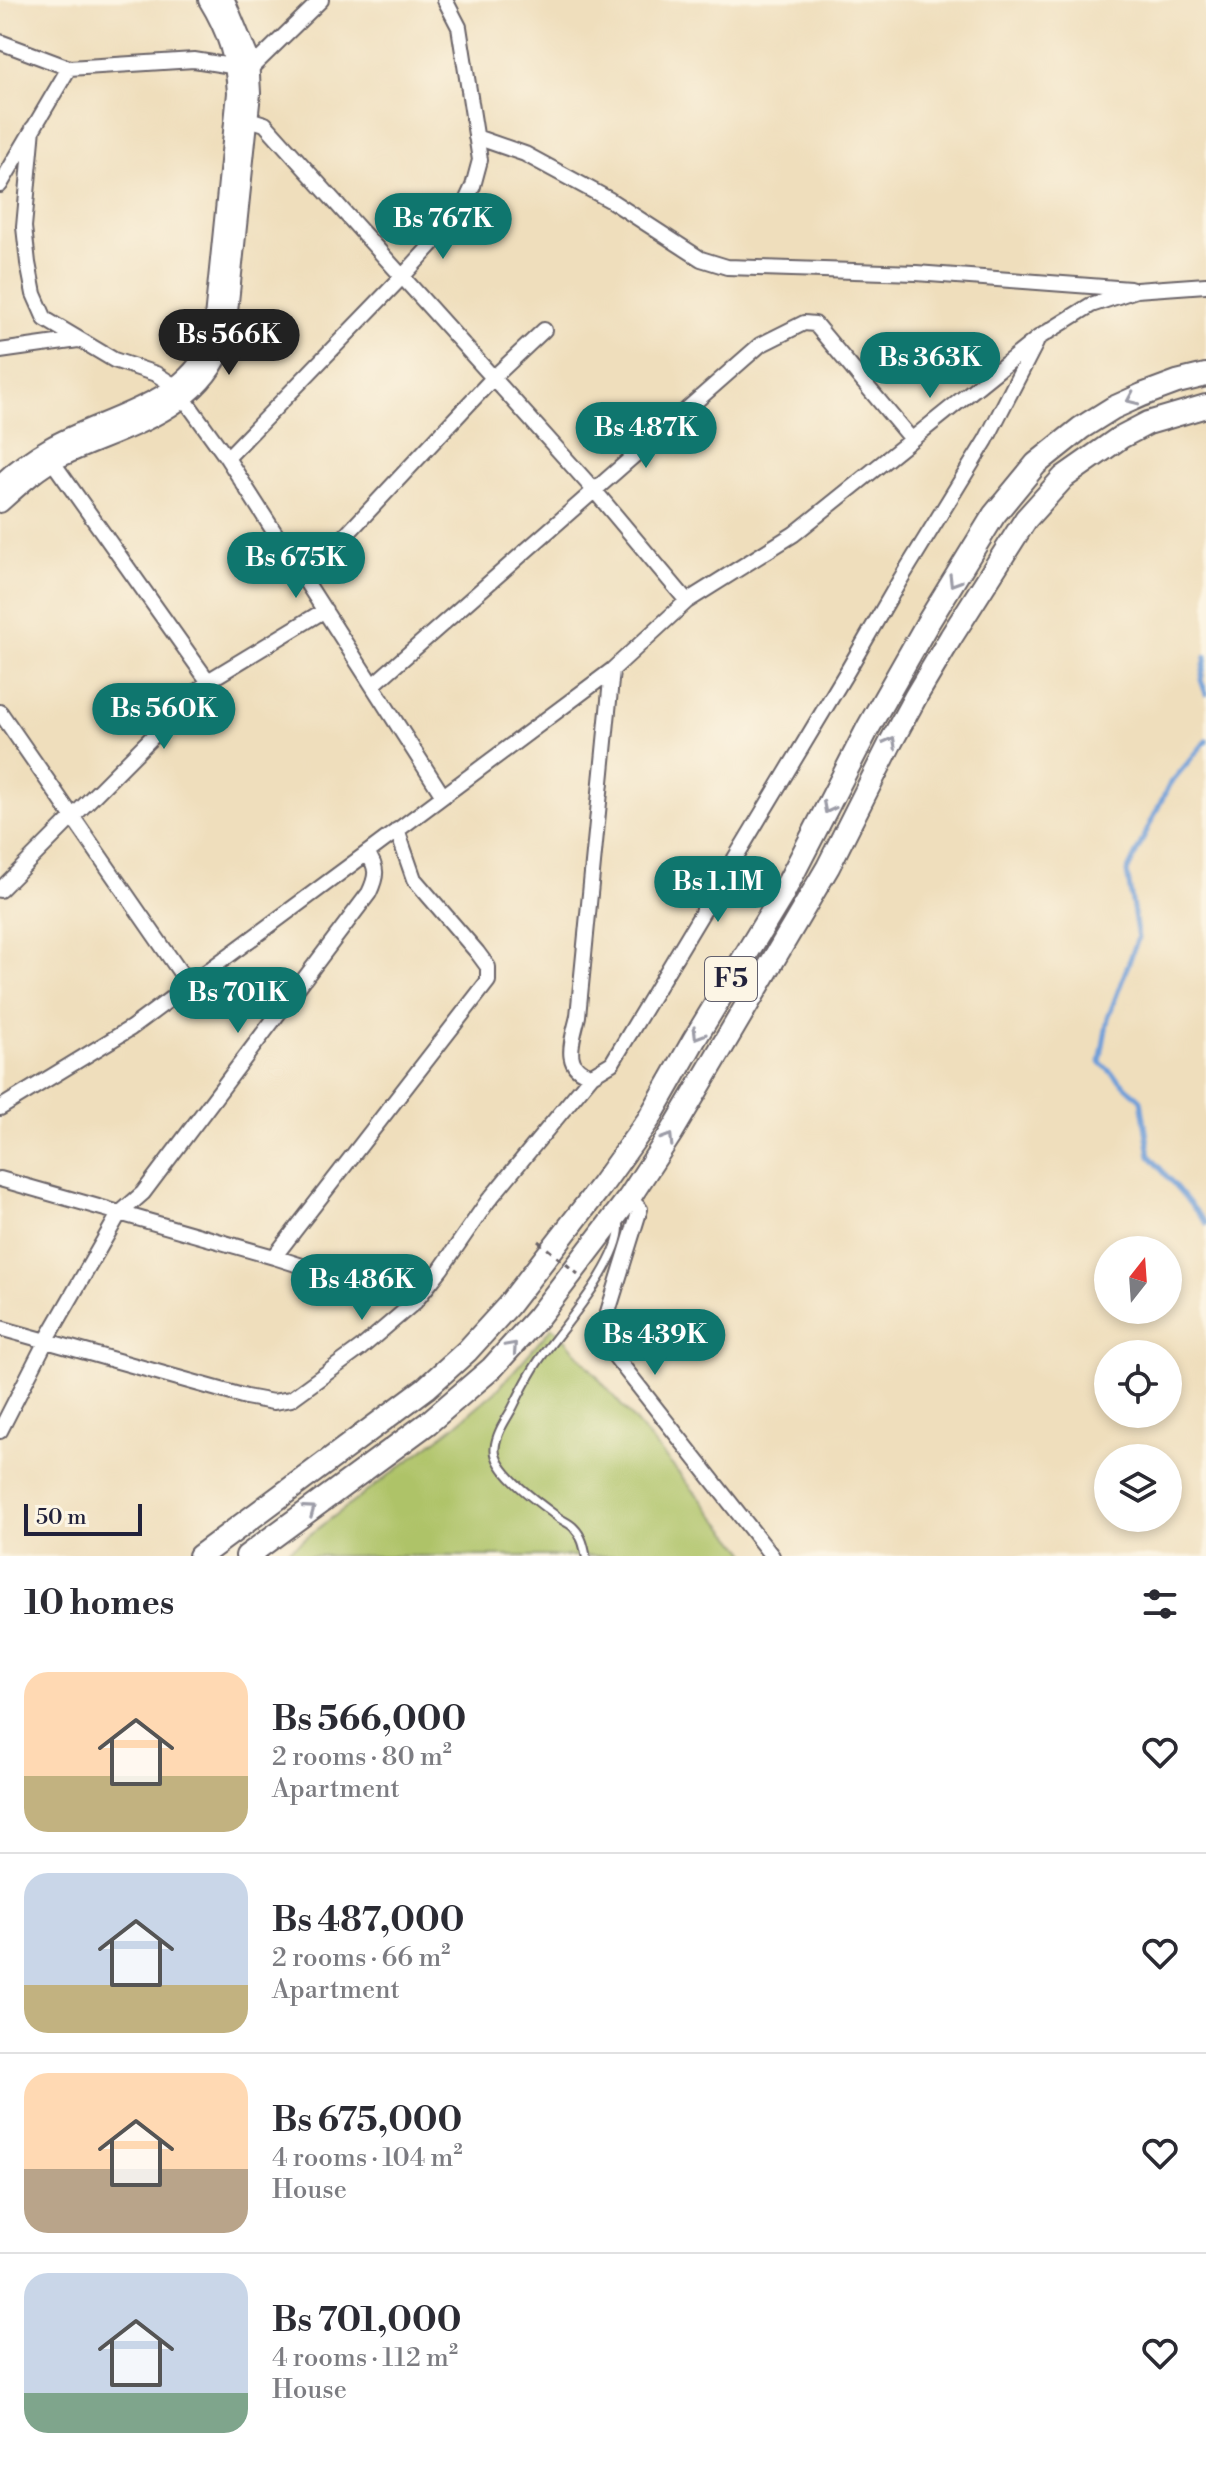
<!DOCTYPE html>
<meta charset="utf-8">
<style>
:root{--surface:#fff;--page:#f2f2f3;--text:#2b2b33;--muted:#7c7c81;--line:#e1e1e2;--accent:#0f766e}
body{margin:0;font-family:"Libre Bodoni",serif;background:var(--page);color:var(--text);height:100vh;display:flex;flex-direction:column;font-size:30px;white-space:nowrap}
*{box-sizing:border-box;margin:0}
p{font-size:26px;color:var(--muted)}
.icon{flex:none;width:44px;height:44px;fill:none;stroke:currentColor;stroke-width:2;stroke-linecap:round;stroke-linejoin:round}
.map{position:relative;height:1556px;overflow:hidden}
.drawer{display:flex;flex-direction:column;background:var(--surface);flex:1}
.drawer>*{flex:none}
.needle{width:52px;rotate:17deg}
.buttons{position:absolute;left:1094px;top:1236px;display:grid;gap:16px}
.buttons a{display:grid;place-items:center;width:88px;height:88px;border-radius:50%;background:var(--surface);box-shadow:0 4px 12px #0003;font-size:40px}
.scale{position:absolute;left:24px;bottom:20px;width:118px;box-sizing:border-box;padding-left:8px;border:4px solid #22223b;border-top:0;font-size:22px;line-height:28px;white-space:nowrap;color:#22223b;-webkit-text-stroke:6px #fcf5e5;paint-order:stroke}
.price{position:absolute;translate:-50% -68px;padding:0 18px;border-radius:28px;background:var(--accent);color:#fff;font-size:26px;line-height:52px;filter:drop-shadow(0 2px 4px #0008)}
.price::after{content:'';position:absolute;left:50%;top:48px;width:24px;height:18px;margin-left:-12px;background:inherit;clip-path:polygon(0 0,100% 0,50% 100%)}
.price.on{background:#222;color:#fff}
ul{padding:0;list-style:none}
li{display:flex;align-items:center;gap:24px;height:200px;padding:0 24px}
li+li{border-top:2px solid var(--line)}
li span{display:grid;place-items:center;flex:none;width:224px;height:160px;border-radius:24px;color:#555}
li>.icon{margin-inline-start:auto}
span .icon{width:96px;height:96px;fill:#fffc;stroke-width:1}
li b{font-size:34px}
h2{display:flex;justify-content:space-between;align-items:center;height:96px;padding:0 24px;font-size:34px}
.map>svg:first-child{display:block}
.green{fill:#aec368;stroke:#687252;stroke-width:2}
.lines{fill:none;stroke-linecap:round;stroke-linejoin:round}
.stream{stroke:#6e9ed8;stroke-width:5}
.service-casing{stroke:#6a6468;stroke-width:11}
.minor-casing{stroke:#6a6468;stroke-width:18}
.tertiary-casing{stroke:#6a6468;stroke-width:22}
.trunk-casing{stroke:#6a6468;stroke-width:26}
.service{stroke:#fff;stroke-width:7}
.minor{stroke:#fff;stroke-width:14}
.tertiary{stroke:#fff;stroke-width:18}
.trunk{stroke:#fff;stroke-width:22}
.path-bridge{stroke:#6a6468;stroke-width:3;stroke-dasharray:6 6;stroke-linecap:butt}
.oneway{stroke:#9c9ca7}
.labels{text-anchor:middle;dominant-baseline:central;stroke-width:8;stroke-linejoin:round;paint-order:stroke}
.shield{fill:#fcf5e5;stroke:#63616e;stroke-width:2}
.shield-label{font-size:26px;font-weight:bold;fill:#22223b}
</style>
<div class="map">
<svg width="1206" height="1556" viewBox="0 0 1206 1556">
<rect width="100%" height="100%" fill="#fcf5e5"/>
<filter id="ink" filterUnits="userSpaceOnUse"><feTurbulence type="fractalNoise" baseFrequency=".0125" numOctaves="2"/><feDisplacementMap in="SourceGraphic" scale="16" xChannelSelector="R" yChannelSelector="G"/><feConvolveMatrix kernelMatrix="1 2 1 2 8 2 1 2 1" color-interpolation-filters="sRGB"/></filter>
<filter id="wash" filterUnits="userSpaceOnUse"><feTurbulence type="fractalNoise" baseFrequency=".006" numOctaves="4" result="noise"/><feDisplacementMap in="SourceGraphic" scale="32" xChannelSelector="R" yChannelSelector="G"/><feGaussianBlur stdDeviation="1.8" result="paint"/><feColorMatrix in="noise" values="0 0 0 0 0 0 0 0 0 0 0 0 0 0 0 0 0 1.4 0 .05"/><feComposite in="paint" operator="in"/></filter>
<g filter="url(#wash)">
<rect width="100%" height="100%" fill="#efdebc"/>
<path class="green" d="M552,1327L561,1334L749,1556H281L452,1428L499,1388Z"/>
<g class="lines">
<path class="stream" d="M1206,657L1201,680L1206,694
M1206,741L1169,785L1127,872L1138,938L1108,1018L1100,1062L1141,1100L1150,1156L1206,1223"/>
</g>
</g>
<g filter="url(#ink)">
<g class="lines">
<defs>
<path id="service" d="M586,1556C584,1546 582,1536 574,1528C571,1524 564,1521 559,1518C542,1505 493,1472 495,1448C496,1434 505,1421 512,1409C521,1391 530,1372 542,1356C563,1327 626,1256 619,1221"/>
<path id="minor" d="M0,42L69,68L194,60L250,69L321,0
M239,116L265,124L594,490L687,601
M33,128L24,227L28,263L34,294L45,319L114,360L156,374L175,386L227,458L443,796
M476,137L525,154L610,200L701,259L727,267L916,273L1130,289
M0,185L69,68
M0,351L78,340
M47,454L208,681
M227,458L402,277L460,214L473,186L480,160L459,27L445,0
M305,579L493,378L544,330
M612,670L578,1016C573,1039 560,1069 592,1075L612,1063L848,670L900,580L986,440L1036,343
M373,685L760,345L804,323L815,324L911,439
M0,712L189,985
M0,890L208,681L325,610
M0,1108L131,1028L367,853L612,670L687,601L794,534L1038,338L1091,305L1136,290L1206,285
M0,1179L274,1257L488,981V967L477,952L414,879L397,830
M629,1198L640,1209L608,1312L605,1330L610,1350L772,1556
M274,1257L415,1302
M0,1328L246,1397L273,1402L291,1399L361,1348L415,1302L441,1269L488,1201L592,1075
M0,1431L46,1341L119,1214L143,1193L369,893C377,876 378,868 367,853"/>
<path id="tertiary" d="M0,484C15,470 32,457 50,447C99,418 187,404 209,344C211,336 212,327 214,319L237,93C235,57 227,31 208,0
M0,503C18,487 37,469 59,458C115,431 193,415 221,351C225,343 226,331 227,321L251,93L249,58L225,0"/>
<path id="trunk" d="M200,1556L426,1388L467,1351L508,1306L601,1186L649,1119L694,1040L781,897L868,728L927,624L994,515L1036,464L1081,428L1113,408L1142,395L1177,382L1206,375
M247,1556L428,1423L492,1368L538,1317L629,1198L672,1132L828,867L890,744L916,696L951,637L1026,519L1064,477L1121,437L1148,423L1206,406"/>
</defs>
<use href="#service" class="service-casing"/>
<use href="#minor" class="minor-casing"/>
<use href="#tertiary" class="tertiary-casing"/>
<use href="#trunk" class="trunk-casing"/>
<use href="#service" class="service"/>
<use href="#minor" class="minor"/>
<use href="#tertiary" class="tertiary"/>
<use href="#trunk" class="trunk"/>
<path class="path-bridge" d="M538,1241L578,1274"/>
</g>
<defs><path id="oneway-chevron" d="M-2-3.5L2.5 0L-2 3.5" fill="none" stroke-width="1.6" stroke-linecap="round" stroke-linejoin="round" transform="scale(2)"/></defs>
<g class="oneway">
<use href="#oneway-chevron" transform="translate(1132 399) rotate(156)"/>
<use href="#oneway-chevron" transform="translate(954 581) rotate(121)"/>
<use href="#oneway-chevron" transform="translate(891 742) rotate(-62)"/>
<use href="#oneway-chevron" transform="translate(828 808) rotate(117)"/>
<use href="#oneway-chevron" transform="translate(698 1034) rotate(121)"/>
<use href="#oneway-chevron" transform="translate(668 1139) rotate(-58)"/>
<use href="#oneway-chevron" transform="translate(512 1347) rotate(-48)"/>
<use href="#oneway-chevron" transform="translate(310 1510) rotate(-36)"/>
</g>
</g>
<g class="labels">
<rect class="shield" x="705" y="957" width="52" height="44" rx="6"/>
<g class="shield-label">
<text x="731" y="979">F5</text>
</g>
</g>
</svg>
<div class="buttons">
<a><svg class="needle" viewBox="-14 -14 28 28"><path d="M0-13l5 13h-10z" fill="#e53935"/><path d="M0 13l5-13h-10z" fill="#7c7c81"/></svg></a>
<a><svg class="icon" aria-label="locate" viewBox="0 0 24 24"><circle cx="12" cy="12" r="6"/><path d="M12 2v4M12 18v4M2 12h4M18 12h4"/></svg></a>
<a><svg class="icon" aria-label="layers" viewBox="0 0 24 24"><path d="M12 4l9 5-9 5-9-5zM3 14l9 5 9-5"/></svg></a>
</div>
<div class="scale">50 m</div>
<b class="price" style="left:443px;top:261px">Bs 767K</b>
<b class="price on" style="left:229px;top:377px">Bs 566K</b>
<b class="price" style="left:930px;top:400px">Bs 363K</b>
<b class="price" style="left:646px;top:470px">Bs 487K</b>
<b class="price" style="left:296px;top:600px">Bs 675K</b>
<b class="price" style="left:164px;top:751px">Bs 560K</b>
<b class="price" style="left:718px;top:924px">Bs 1.1M</b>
<b class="price" style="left:238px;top:1035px">Bs 701K</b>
<b class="price" style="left:362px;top:1322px">Bs 486K</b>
<b class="price" style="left:655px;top:1377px">Bs 439K</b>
</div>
<section class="drawer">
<h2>10 homes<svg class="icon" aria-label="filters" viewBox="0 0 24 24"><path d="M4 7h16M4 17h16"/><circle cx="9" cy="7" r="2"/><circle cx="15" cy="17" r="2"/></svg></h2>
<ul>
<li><span style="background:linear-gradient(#ffd9b3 65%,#c2b280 0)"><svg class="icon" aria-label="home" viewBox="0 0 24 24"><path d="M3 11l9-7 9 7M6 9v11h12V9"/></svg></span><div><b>Bs 566,000</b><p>2 rooms · 80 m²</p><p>Apartment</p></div><svg class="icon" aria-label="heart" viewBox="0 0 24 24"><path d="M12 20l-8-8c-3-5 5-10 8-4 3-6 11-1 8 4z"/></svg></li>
<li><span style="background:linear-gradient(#c9d6e8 70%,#c2b280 0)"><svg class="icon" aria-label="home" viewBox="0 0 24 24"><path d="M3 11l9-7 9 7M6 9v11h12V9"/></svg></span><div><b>Bs 487,000</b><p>2 rooms · 66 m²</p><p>Apartment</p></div><svg class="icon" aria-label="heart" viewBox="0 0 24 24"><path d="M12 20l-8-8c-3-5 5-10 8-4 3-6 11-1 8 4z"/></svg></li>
<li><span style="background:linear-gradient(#ffd9b3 60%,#b9a48a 0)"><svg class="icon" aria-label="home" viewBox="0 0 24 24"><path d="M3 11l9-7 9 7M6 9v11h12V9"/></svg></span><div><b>Bs 675,000</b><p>4 rooms · 104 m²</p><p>House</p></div><svg class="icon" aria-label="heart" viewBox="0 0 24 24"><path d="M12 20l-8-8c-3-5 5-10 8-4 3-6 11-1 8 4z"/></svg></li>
<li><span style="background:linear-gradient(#c9d6e8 75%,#7fa58c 0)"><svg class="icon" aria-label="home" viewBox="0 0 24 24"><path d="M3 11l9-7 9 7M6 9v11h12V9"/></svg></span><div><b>Bs 701,000</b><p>4 rooms · 112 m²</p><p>House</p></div><svg class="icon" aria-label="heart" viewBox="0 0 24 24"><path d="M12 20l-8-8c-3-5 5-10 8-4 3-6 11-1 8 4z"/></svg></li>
</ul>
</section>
